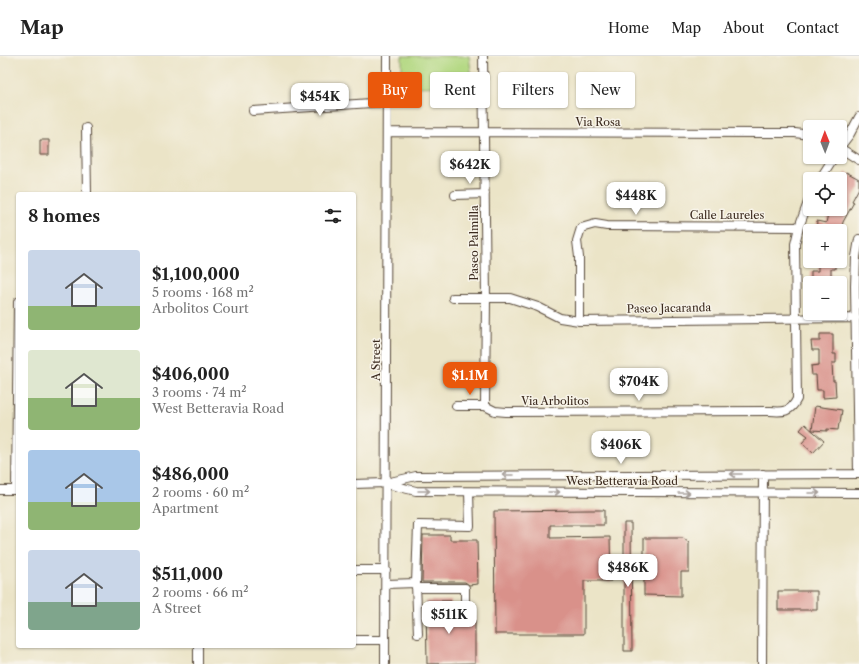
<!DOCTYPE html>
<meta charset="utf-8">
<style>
:root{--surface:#fff;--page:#f2f2f2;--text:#222;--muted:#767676;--line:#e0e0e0;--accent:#ea580c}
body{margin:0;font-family:"Libre Caslon Text",serif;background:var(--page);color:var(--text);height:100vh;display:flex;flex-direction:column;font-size:15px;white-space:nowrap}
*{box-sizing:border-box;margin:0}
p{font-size:13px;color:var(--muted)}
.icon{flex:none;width:22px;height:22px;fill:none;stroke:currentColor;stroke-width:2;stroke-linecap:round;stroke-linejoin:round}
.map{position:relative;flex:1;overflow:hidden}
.panel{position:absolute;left:16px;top:136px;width:340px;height:456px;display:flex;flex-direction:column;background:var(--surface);border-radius:4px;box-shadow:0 1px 3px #0004}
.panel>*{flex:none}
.top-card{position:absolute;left:368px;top:16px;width:380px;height:36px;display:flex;gap:8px}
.needle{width:26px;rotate:359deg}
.buttons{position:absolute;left:803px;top:64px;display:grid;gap:8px}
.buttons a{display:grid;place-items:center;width:44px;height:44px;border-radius:4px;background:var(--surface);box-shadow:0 1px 3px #0004;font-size:20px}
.price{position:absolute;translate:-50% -34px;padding:0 9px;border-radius:8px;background:#fff;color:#222;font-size:13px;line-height:26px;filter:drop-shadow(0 1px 2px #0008)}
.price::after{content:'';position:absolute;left:50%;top:24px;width:12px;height:9px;margin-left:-6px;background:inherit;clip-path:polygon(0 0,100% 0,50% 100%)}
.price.active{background:var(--accent);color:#fff}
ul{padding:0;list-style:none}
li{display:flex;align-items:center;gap:12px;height:100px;padding:0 12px}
li span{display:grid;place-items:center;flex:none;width:112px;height:80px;border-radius:4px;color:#555}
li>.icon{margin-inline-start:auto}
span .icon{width:48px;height:48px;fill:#fffc;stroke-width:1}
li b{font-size:17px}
h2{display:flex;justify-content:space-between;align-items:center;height:48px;padding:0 12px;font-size:17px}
.pill{padding:0 14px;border-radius:4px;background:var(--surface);box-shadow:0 1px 3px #0004;font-size:14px;line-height:36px}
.pill.active{background:var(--accent);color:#fff}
header{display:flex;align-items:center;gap:24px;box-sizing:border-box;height:56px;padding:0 20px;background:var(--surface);border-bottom:1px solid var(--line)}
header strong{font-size:19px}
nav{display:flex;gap:22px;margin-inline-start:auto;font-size:14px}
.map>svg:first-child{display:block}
.green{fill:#b2d881;stroke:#768150}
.building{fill:#d9918a}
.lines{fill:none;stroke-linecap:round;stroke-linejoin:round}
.minor-casing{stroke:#554637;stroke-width:10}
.minor{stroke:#fff;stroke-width:8}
.oneway{stroke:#a79f9a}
.labels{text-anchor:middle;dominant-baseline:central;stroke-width:3;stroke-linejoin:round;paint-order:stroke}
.street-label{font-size:11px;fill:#3b2a1e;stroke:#f7f3e8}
</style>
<header>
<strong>Map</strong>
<nav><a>Home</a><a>Map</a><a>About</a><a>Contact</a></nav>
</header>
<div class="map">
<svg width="859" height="608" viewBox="0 0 859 608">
<rect width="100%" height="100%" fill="#f7f3e8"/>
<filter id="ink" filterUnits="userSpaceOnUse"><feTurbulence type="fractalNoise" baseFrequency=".025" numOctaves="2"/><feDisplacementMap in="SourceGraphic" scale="8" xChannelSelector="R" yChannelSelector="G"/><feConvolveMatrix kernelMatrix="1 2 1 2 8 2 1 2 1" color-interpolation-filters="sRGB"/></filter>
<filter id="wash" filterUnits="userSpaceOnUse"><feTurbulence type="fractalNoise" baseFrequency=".012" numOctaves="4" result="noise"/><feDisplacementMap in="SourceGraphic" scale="16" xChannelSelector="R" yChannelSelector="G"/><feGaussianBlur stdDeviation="0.9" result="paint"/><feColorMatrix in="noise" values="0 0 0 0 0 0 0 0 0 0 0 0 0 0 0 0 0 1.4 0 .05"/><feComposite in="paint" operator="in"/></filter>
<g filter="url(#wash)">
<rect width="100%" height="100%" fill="#ebe4c7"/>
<path class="green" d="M402,0H469L473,30L402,31Z"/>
<g id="blocks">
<path class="building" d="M40,84H49V99H40Z
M846,116L859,123V132L852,145L854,146L843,166L841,175H816L817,165L826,167L829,153H840V126Z
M818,205H835V213H831V224L811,225V215H818Z
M820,278H833V298H836V307H832L833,325H835L836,341L823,342V334H817L816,319H812L811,310L819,309V294H812L811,285H820Z
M815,350L842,354L840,367H839L838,374L827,373V375L812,374Z
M805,368L824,385L813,397L802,387L808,380L800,374Z
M590,454H604V469H550V482L610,481L611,525H584V578H495L494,455Z
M624,467H631L632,595H624Z
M423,479H450V484H477L478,528L469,529L465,526H422Z
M644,482H683L689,487V516H681V540L644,539Z
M778,535H817V554H778Z
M426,545H451V559H475V607L427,608Z"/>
</g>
</g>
<g filter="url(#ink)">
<use href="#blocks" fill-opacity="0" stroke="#554637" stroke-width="1"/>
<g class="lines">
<defs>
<path id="minor" d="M483,0L486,242L485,350
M253,55L386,46
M86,72L87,138
M387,76L795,77L810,79
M840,91L850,78L859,61
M840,92L859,104
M820,123L834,101
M455,139L485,138
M453,242H510L538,251L560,262L579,265L856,262
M579,265V201L577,185L581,172L595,168L607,170L799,171
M456,350H485L495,355L506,356L769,355C783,356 790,357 797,343L795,188L799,171L810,141
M858,418L855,230L856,201L859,183
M354,428L386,427L416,420L859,418
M387,428L416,435L859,437
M0,434H18
M16,434L18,246
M354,514H386
M386,528L416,527L418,469L470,470L469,436
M416,528L418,578
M416,532H465V549
M354,584H385
M198,590V608
M385,608L387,0
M762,608L763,418"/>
</defs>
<use href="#minor" class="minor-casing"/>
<use href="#minor" class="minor"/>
</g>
<defs><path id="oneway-shaft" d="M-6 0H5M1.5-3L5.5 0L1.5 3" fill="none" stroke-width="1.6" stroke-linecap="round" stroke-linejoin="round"/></defs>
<g class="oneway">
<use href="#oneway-shaft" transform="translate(736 418) rotate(180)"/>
<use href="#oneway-shaft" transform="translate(508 419) rotate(180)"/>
<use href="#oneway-shaft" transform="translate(424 435)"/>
<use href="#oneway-shaft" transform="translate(554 436)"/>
<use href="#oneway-shaft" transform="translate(684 437)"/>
<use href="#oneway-shaft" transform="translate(814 437)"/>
</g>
</g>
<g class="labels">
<g class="street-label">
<text x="598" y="66">Via Rosa</text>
<text x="727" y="159">Calle Laureles</text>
<text transform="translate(474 187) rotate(-90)">Paseo Palmilla</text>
<text transform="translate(669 252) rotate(-1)">Paseo Jacaranda</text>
<text transform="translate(376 304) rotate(-90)">A Street</text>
<text x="555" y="345">Via Arbolitos</text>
<text x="622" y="425">West Betteravia Road</text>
</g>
</g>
</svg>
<div class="buttons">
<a><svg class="needle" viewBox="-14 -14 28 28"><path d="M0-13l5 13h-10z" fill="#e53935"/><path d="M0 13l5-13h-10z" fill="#767676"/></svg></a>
<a><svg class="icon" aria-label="locate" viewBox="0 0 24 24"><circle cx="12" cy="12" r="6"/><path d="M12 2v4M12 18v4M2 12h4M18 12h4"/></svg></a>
<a>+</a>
<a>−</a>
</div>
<b class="price" style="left:320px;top:61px">$454K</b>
<b class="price" style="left:470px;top:129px">$642K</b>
<b class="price" style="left:636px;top:160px">$448K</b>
<b class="price active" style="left:470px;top:340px">$1.1M</b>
<b class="price" style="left:639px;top:346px">$704K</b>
<b class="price" style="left:621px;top:409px">$406K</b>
<b class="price" style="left:628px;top:532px">$486K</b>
<b class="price" style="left:449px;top:579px">$511K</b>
<div class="top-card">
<a class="pill active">Buy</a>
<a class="pill">Rent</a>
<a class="pill">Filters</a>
<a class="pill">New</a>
</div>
<section class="panel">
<h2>8 homes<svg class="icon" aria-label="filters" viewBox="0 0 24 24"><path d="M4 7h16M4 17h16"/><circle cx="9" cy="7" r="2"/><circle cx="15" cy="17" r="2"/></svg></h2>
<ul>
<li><span style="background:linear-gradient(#c9d6e8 70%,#8fb573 0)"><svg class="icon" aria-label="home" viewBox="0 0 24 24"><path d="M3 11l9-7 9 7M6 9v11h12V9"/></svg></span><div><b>$1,100,000</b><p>5 rooms · 168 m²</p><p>Arbolitos Court</p></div></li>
<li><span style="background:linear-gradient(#dfe7d0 60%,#8fb573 0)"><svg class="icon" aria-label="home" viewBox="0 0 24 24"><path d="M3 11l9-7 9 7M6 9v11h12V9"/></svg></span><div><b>$406,000</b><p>3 rooms · 74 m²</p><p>West Betteravia Road</p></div></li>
<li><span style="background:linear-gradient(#a9c7e8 65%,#8fb573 0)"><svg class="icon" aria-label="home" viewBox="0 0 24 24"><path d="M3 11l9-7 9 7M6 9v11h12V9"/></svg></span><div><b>$486,000</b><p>2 rooms · 60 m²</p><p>Apartment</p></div></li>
<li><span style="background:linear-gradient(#c9d6e8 65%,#7fa58c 0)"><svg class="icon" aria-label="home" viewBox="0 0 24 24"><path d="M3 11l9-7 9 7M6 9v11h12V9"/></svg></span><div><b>$511,000</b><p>2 rooms · 66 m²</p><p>A Street</p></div></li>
</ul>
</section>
</div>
